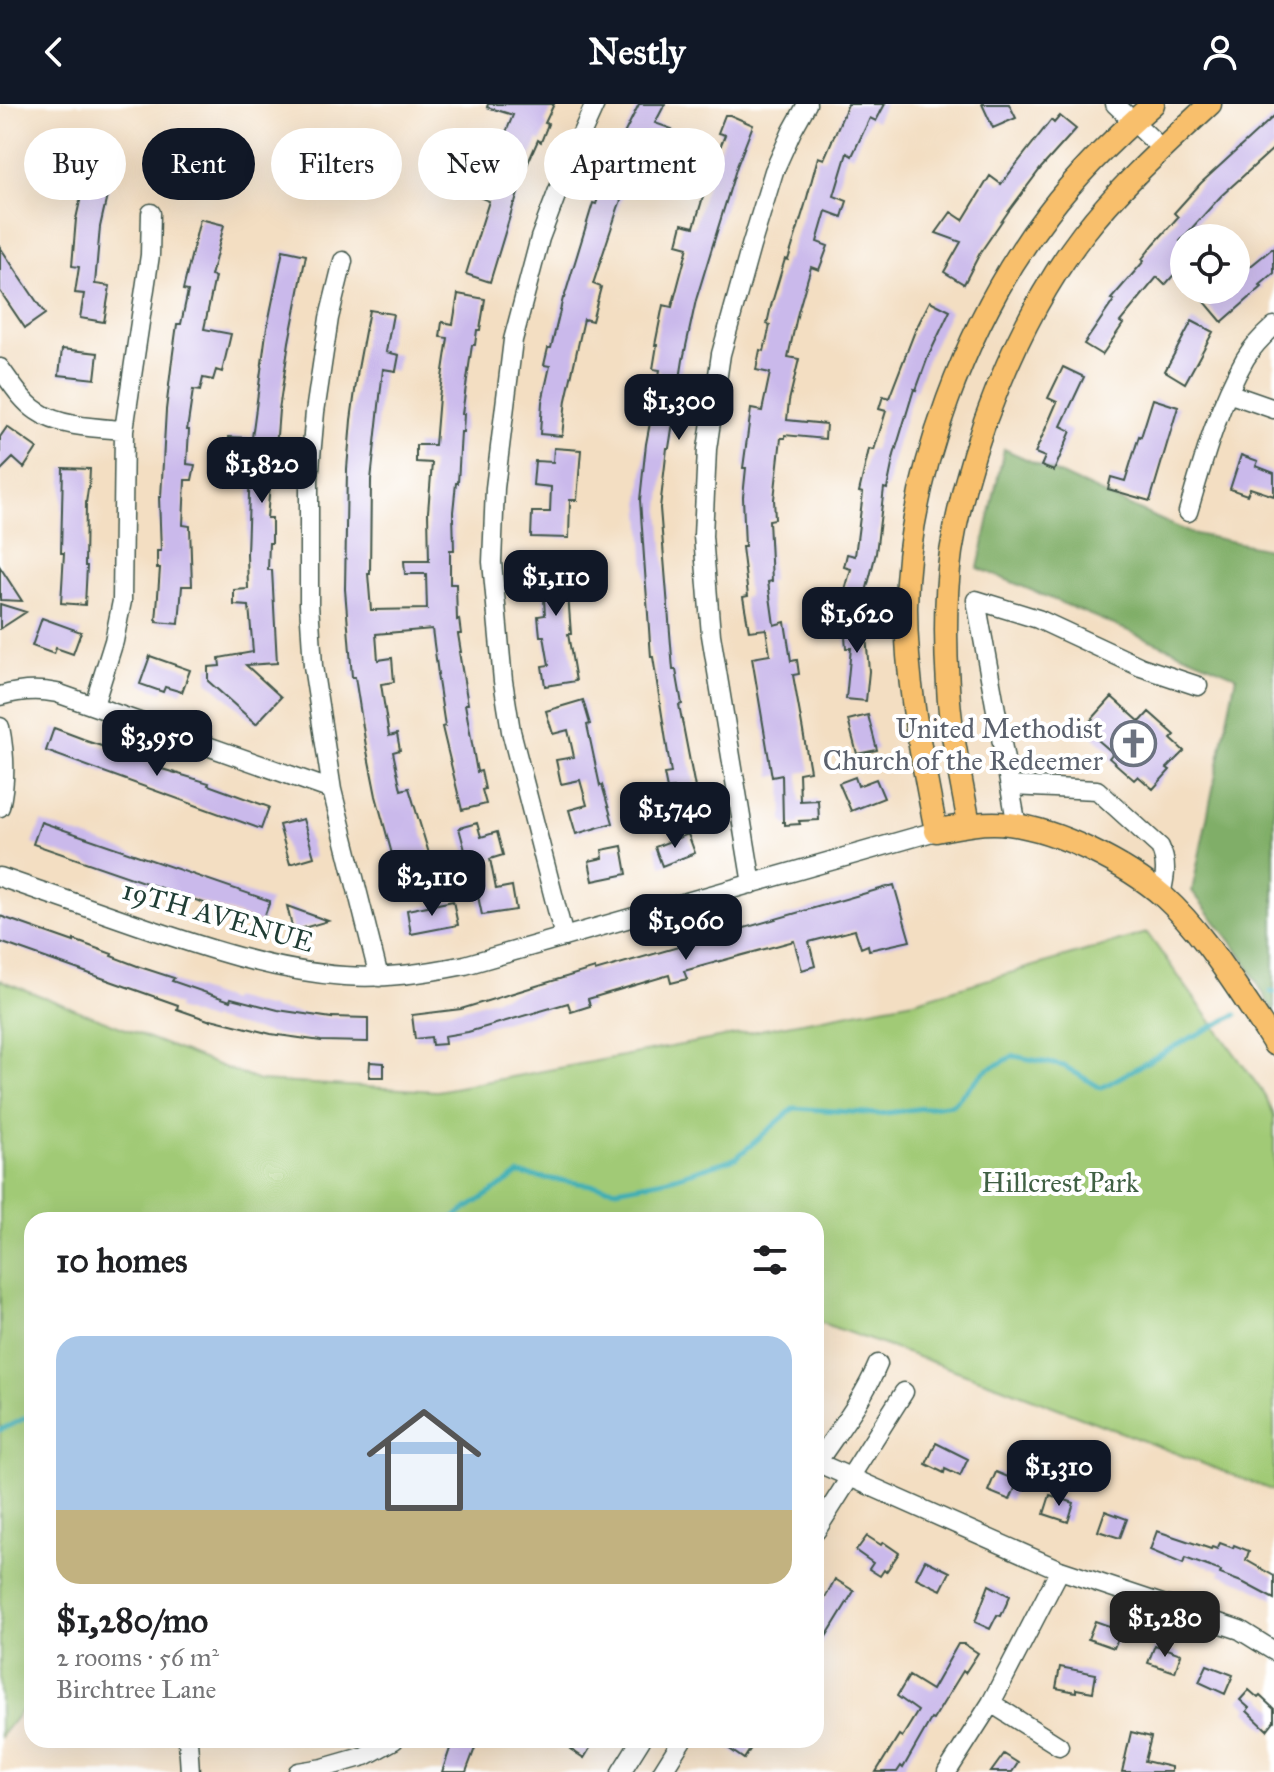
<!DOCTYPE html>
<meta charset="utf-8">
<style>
:root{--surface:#fff;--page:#f2f2f2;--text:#202124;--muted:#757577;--line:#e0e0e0;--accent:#111827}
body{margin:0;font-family:"IM FELL Great Primer",serif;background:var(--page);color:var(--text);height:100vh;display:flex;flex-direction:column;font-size:30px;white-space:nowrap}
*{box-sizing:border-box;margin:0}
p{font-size:26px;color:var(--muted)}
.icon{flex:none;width:44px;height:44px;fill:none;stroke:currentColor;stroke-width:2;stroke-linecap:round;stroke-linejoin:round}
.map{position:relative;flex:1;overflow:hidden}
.sheet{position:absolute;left:24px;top:1108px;width:800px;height:536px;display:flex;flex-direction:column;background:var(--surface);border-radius:24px;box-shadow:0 8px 32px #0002}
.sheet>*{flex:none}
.guide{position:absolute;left:24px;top:24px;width:800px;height:72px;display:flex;gap:16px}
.controls{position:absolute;left:1170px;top:120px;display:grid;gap:16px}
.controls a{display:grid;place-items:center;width:80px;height:80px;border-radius:50%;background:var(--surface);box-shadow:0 8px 32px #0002;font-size:40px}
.price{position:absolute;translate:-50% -68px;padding:0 18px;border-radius:16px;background:var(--accent);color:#fff;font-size:26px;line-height:52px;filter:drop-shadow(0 2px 4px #0008)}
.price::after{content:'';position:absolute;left:50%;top:48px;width:24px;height:18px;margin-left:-12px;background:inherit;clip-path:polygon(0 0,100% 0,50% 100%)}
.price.active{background:#222;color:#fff}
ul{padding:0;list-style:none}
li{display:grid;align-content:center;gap:16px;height:424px;padding:0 32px}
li+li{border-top:2px solid var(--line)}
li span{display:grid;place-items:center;height:248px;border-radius:24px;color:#555}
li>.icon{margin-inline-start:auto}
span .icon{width:144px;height:144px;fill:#fffc;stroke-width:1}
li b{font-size:34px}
h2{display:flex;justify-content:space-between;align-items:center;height:96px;padding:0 32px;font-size:34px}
.pill{padding:0 28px;border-radius:36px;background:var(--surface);box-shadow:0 8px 32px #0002;font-size:28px;line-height:72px}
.pill.active{background:var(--accent);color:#fff}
header{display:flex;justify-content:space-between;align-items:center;height:104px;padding:0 32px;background:var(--accent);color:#fff;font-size:36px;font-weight:700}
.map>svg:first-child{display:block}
.green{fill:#a1ca76;stroke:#608455;stroke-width:2}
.forest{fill:#80ae67;stroke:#50764e;stroke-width:2}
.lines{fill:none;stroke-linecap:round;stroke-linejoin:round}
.stream{stroke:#3dafb5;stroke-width:5}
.building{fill:#cab9eb}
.minor-casing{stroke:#3f5549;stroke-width:21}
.major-casing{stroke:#3f5549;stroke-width:25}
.minor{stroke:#fff;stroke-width:18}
.major{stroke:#f8bf6c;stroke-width:22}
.labels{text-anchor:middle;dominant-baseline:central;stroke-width:8;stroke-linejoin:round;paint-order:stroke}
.worship-label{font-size:28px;fill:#5b616d;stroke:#fff;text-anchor:end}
.street-label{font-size:28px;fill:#1f3d34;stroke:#fff}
.park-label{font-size:28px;fill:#406044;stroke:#fff}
</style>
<header><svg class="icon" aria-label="back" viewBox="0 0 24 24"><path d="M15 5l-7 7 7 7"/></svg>Nestly<svg class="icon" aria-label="person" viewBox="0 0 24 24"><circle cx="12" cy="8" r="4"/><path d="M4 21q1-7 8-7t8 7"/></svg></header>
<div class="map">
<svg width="1274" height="1668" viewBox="0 0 1274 1668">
<rect width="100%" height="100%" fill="#fff"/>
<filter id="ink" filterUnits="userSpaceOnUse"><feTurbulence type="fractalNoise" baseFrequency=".0125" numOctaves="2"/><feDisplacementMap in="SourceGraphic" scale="16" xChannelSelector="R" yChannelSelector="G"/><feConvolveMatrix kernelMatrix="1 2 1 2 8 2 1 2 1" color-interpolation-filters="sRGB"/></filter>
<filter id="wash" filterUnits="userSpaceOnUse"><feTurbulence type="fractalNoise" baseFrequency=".006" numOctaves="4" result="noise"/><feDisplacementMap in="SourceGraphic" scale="32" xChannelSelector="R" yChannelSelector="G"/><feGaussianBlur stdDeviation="1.8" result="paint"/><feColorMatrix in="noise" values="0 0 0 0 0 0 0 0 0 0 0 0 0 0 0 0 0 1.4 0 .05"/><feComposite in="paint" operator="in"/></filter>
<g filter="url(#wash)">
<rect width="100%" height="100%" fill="#f3dec2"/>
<path class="green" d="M1147,829L1264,990L1274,1011V1387L1011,1286L816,1217V1116H32V1593L0,1633V876L259,977L437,987L914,897Z"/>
<path class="forest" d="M1004,345L1190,429L1274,446V909L1243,853L1192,787L1236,572L978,464Z"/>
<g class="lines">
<path class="stream" d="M1271,888H1274
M450,1116L519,1070L617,1085L669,1075L736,1054L794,1004L879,1010L953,1000L985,967L1014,952L1064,962L1101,984L1188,935L1236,911
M0,1326L32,1311"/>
</g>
<g id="blocks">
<path class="building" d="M488,0H554L545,19L548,20L541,38L538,36L527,61L515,99H514L490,178L466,170L489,97L479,93L490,61L500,65L510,33L505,31L513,11L487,3Z
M639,0H665L655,19L672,25L655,57L640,49L618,104L593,180L601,183L592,217L584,215L566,296L562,332L540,330L542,298L550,262L544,261L548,244H551L563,194H564L593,99L596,100L612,54Z
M848,0H885L876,17L870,14L852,52L847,49L834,92L847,97L842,113L826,107L817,138L828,142L819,166L811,163L798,208L788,253L799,255L789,297L787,316L826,320L825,335L785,331V334H781L774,395L775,415L769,416L772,477L768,478L774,521L785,518L791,557L797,556L799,570L793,571L810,667L799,669L800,697L818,696L819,716L799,717L800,720L785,721V718H783L782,671L772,673L752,554L770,551L766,525L749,527L743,493L748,492L742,443H745L743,393L746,364H743L751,305L762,307L770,269L756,266L760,246L764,247L770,221L767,220L771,202L785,155L788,156L805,101L818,53L824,55Z
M982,0H1009L1016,14L993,24Z
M725,11H730L753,21L737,62L696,196L683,256L669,344H667L660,404L673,566H676L682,600L679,601L698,699L678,703L674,684L667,685L664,670L671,669L653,553H651L640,396L646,340L660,266L653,265L657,241H655L663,201L672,203L688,143L677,140L682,120L694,123L712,63L725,31L718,29Z
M1060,12L1076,25L1041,64L1008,108L980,149L964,180L944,168L961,138L936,129L951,108L963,116L990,72L1001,80L1051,16L1054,19Z
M1274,12V44L1221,92L1180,137L1184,140V159L1165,181L1157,173L1120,218L1123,220L1102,251L1084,240L1114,196L1111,195L1144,157L1142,155L1154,140L1178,113L1174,109L1201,79Z
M75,71L110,79L100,123L95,180L110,182L104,218L80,214L84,190L75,189L79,163L72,162L76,115L82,88L71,85Z
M200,115L224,121L211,172L215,173L204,225L231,230L222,268L216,266L213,276L203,274L200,287L193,286L187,326H189L187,360L195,361L192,376H185L183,421L190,422L192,482H182L179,520L156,518L160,464H157V447H161L159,393H161L166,306L172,256L177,220H181L188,187L183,186Z
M0,143L45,210L25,224L0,187Z
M1274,143V169L1260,181L1262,183L1222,218L1200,192L1208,186H1236V174Z
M283,146L306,151L289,238L279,306L273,382L270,381L267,414H272V439H269L268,466H272L277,559L246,561L281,593L256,620L208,577V563L220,562L219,554L253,548L249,502L234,501V486L248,485L247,450L250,361L227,360L229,333L252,334L266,229Z
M458,190L485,195L480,226H477L475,241H472L462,310H464L463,328H461L458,379H456L453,408L454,446H450V480H456L457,516L459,515L461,530H458L461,548H459L468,600H465L477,668L481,667L485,685L482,686L486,700L462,706L442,623L445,622L437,570H438L432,525L376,530L378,556L392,554L394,578L381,580L389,632L397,630L400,646L393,648L401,686L409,684L435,769L400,779L376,692L366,642L355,573H352L345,485L347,365L351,316L358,265L369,206L393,210L386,248L399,251L396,267L383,265L371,376L370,470H368L371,506L427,505L426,470H405L404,457H429L428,408L432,359L416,358V341H435L439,293L448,234L440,233L442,218L453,220Z
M930,197L950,207L928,253L916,286L914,285L894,351L887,385L884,384L876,449L865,492L845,486L851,465L844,463L847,450L855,452L863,389L859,388L869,345L874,346L886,307L879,305L883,292L889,294L915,227Z
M1192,217L1213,228L1185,279L1165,267Z
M62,245L98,249L95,275L59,271Z
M1063,263L1084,273L1061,322L1071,327L1054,367L1041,362L1045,353L1035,349L1057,298L1048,294Z
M1153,295L1178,303L1150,397L1108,385L1111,373L1125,377L1139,332L1141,333Z
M7,323L37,344L24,364L13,354L0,367V333Z
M554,344L581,346L577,396H570L569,434L531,433L532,408H550L551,383L533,381L535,357L553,358Z
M1241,351L1258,357L1256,362L1274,369V392L1250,384L1247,391L1230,385Z
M63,364L90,365L89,385H88L86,399L85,462H87L85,501L61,499L64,449H61Z
M569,452L572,475L567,476L571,530H568L576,577L545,582L542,562L549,561L544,532H540L538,512L545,511L543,479L535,480L532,456Z
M0,463L22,497L0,496Z
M0,500L26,508L0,525Z
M864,507L869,567L866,597L846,595L851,544H846L843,508Z
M42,514L81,528L73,550L56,544L54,550L32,542Z
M150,552L190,566L182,588L165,583L163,588L140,580Z
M1112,593L1140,618L1149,608L1175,631L1171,635L1184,647L1167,664L1170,666L1153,685L1138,672L1134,676L1109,654L1113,649L1084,624Z
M583,596L590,620L587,621L600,682L602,681L613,719L576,730L569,706L587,701L580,676L561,680L556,656L574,653L568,626L553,630L546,607Z
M868,611L877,646L857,650L848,616Z
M54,624L86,636V637L163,662L162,665L209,679L208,681L222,686L269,703L261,725L46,647Z
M855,673L858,682L876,675L884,694L851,707L839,679Z
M303,715L314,753L290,760L279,721Z
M41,718L270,797L262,819L33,740Z
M477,719L481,733L497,728L503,751L490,755L496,785L512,782L516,806L482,811L473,769L463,772L458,752L466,750L459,724Z
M688,730L695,749L662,762L655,743Z
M622,742L627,770L593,777L589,757L603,754L602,746Z
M894,781L910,837L869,846L868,841L861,844L855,826L809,838L815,862L802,866L794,837L684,867L687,875L671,879L669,871L588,895L590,902L571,908L568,899L468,928L444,932L445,940L432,941L431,933L415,935L412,911L461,905L595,864V867Z
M453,797L458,821L411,830L407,806Z
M287,802L328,817L293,827Z
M0,812L74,838V836L112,850L111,852L140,863L174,874L172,877L230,897L231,894L278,906L332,914V913L368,914V938L321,937L271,930L211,915V917L177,905L178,901L0,838Z
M370,958L384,959V973H369Z
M936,1339L968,1355L960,1372L945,1365L944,1369L926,1360Z
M996,1368L1018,1377L1010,1396L988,1387Z
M1050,1391L1074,1399L1068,1418L1044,1410Z
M1105,1407L1127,1415L1120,1434L1098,1427Z
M1157,1427L1211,1445L1212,1443L1217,1445L1220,1439L1233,1444L1234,1441L1249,1447L1246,1456L1274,1472V1495L1244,1479L1220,1470L1221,1467L1185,1454L1183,1460L1150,1446Z
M867,1432L881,1441L883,1438L899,1449L886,1468L884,1466L880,1472L869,1465L873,1459L856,1447Z
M925,1456L950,1468L941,1486L916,1474Z
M835,1475L854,1487L816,1549V1511Z
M989,1481L1010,1492L1001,1512L997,1511L990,1525L975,1518Z
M1095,1517L1121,1526L1114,1544L1088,1535Z
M958,1540H964L978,1549L965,1569L963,1567L933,1616L931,1615L903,1664L901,1662L897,1668H876L899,1631L902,1633L918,1607L897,1592L909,1572L932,1586Z
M1155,1541L1181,1550L1175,1568L1148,1559Z
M1207,1561L1233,1571L1225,1590L1199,1578Z
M1060,1563L1096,1570L1093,1588L1076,1585V1588L1056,1584Z
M1249,1586L1258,1594L1260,1592L1274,1605V1617L1267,1626L1247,1607L1249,1604L1240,1596Z
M1131,1628L1151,1633L1145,1657L1171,1663V1668H1122Z
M453,1636H478L466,1668H442Z
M576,1636H595L584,1654L570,1645Z
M733,1636H756L744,1655L728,1644Z
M1004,1650L1018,1659L1012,1668H991Z"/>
</g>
</g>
<g filter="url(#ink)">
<use href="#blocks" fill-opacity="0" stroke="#3f5549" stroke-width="2"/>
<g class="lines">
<defs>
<path id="minor" d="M1115,0L1162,45
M343,157L329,214L315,308L309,375V500L313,562L332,686L379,873
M0,264C11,279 22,297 37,307C59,323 98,324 124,326
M1228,289L1274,305
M1188,408C1203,357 1218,302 1245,255C1252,243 1264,231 1274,222
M0,592C20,586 37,585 57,589L332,686
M94,601L114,537L122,497L124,326L150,151L151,109
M0,623C5,649 6,678 0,703
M1011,682L1097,686L1160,743C1168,760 1165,774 1161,791
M1017,722L976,496L1038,515L1141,563L1198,582
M0,773C46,789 92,805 138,821C205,844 273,867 344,872C385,875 425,869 465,861L936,727
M752,780L711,531L703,432L707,345L721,250L751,142L774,67L792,27L807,0
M564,833L511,627L503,577L492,458L495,384L513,236L540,134L568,60L595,0
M816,1358L1060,1466L1240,1526L1274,1547
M816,1360C838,1327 863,1296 878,1260
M816,1427L904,1288
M991,1599L1059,1642
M188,1636L190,1668
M298,1668L323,1664L365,1652L394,1636
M621,1668L641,1636
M662,1668L682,1636
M947,1668L991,1599L1060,1466"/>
<path id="major" d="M1153,0C1115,33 1078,69 1048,109C968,213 907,373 906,504C906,579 922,654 936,727C960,722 984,717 1009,720C1058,726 1127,760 1164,793C1196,822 1220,858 1244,894C1254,909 1265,925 1274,940
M969,720C961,674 950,628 948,582C945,538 945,491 951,448C968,342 1017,216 1083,130C1120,82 1166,41 1210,0"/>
</defs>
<use href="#minor" class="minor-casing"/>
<use href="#major" class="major-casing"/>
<use href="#minor" class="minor"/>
<use href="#major" class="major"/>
</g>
</g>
<defs>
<symbol id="church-ring" viewBox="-11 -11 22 22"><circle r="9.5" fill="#fff" stroke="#6b7280" stroke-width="1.5"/><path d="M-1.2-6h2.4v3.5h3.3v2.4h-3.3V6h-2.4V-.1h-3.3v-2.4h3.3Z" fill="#6b7280"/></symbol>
</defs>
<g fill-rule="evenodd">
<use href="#church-ring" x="1108" y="614" width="51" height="51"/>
</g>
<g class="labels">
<g class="worship-label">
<text x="1103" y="624">United Methodist<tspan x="1103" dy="32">Church of the Redeemer</tspan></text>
</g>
<g class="street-label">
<text transform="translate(218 812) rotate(16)">19TH AVENUE</text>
</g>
<g class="park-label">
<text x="1060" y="1078">Hillcrest Park</text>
</g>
</g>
</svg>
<div class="controls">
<a><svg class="icon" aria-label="locate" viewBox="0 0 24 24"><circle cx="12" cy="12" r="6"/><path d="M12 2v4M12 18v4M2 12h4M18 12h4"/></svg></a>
</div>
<b class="price" style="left:679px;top:338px">$1,300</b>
<b class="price" style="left:262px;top:401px">$1,820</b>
<b class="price" style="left:556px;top:514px">$1,110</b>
<b class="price" style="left:857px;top:551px">$1,620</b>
<b class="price" style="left:157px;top:674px">$3,950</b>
<b class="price" style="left:675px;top:746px">$1,740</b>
<b class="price" style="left:432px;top:814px">$2,110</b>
<b class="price" style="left:686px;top:858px">$1,060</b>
<b class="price" style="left:1059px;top:1404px">$1,310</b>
<b class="price active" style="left:1165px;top:1555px">$1,280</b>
<div class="guide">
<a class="pill">Buy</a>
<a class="pill active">Rent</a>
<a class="pill">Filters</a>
<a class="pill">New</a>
<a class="pill">Apartment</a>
</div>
<section class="sheet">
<h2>10 homes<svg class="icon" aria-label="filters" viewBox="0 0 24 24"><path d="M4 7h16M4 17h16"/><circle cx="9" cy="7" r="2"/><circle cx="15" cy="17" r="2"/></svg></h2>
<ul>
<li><span style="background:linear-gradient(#a9c7e8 70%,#c2b280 0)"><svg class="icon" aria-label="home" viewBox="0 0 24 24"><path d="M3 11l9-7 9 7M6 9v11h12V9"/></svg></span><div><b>$1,280/mo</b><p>2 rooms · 56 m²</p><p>Birchtree Lane</p></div></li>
</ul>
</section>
</div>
